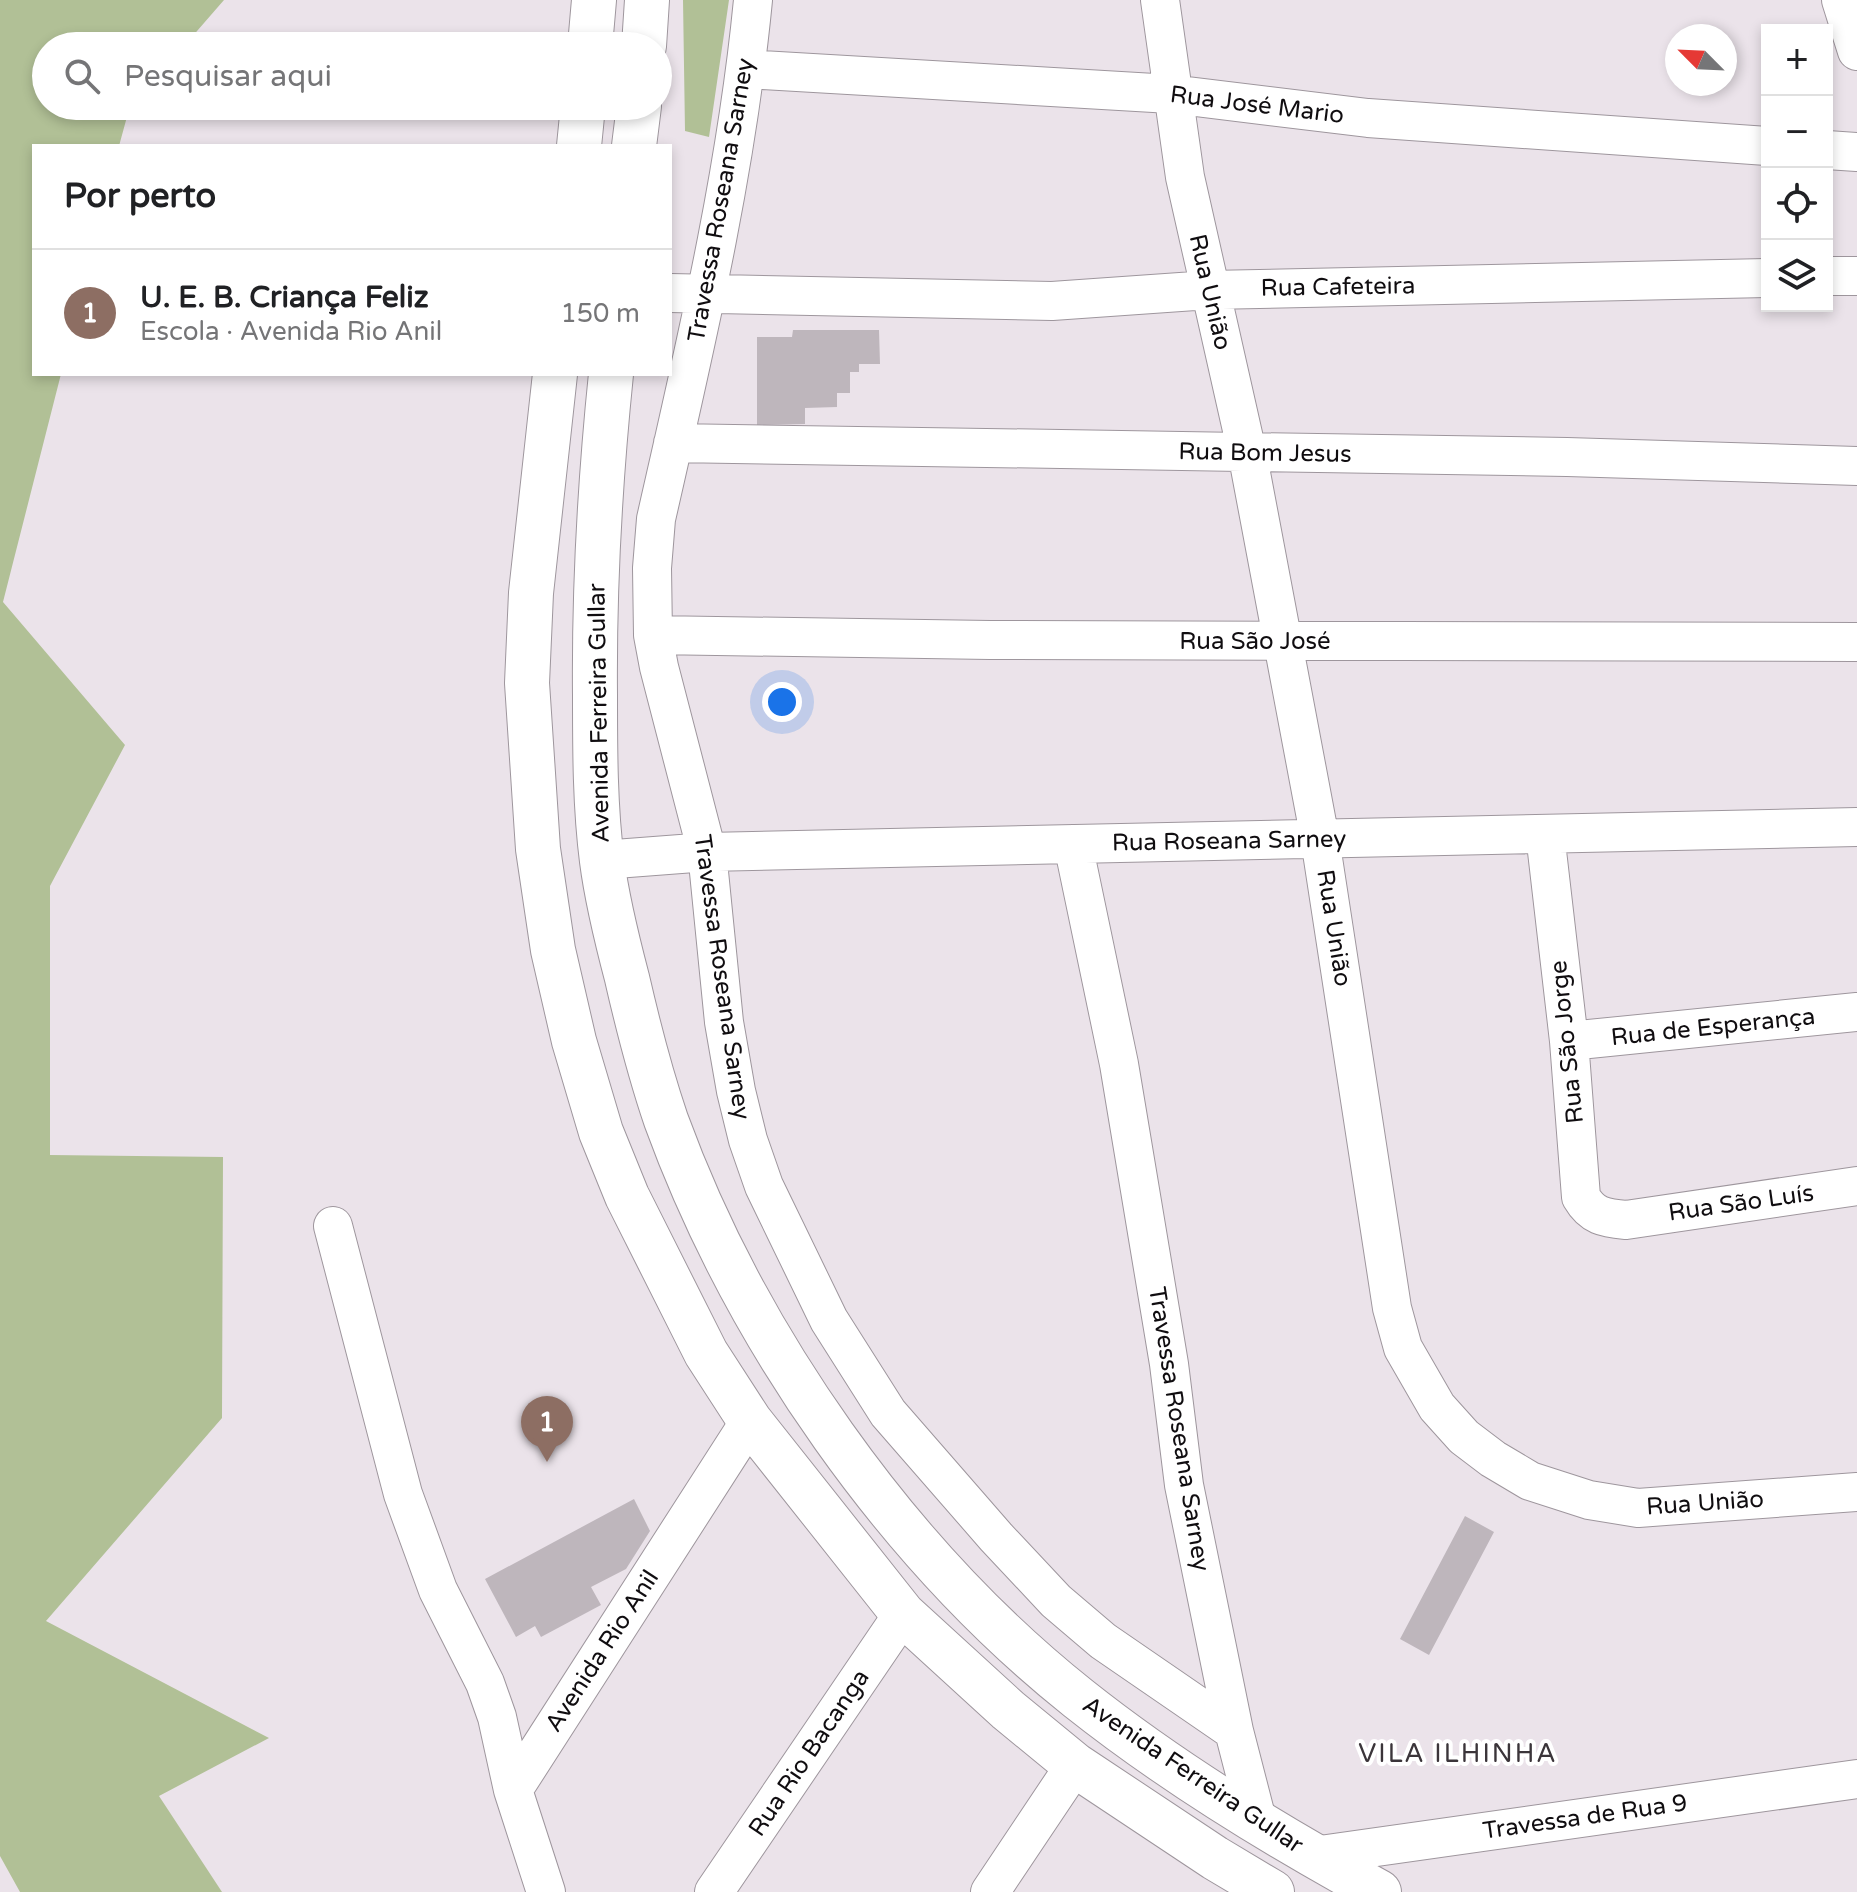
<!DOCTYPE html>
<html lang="pt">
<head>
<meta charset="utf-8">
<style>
	:root { --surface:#fff; --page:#f6f6f6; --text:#202124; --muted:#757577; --line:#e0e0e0; --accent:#813db1 }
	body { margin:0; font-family:"Varela Round",sans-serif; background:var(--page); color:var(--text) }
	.controls { position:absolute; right:24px; top:24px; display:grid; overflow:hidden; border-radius:0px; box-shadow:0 4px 12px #0003 }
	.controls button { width:72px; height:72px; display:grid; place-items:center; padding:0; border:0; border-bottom:2px solid var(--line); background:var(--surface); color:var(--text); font:40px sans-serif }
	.compass { position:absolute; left:1665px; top:24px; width:72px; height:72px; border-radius:50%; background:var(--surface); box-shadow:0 4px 12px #0003; rotate:294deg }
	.you { position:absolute; left:782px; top:702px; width:28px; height:28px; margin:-20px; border:6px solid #fff; border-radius:50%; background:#1a73e8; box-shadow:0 0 0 12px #1a73e833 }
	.badge { display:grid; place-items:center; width:52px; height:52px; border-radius:50%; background:var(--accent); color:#fff; font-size:26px; font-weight:700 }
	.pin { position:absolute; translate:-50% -66px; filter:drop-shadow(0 2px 4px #0008) }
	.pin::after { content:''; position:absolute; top:42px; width:28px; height:24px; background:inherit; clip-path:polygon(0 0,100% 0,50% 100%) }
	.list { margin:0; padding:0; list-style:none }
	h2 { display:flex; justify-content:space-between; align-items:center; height:104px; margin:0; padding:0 32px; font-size:34px }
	h2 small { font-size:26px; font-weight:400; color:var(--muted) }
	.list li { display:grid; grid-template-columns:52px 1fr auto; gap:24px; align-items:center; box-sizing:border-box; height:128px; padding:0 32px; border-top:2px solid var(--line) }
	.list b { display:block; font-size:30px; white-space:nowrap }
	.list p { margin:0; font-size:26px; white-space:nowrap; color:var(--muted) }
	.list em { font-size:26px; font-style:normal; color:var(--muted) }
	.icon { flex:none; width:44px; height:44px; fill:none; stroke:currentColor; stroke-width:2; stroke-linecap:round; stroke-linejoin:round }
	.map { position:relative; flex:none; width:1857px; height:1892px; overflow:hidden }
	.search { position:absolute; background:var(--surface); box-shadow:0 4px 12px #0003; left:32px; top:32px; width:640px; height:88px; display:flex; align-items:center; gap:20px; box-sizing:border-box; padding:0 28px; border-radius:44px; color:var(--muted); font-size:30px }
	.panel { position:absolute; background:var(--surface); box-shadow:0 4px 12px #0003; left:32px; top:144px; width:640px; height:232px; border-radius:0px }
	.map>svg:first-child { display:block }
	.green { fill:#b1c096 }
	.building { fill:#beb6bc }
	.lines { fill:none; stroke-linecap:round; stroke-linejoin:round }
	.minor-casing { stroke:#9e969d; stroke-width:40 }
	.major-casing { stroke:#9e969d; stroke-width:46 }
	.minor { stroke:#fff; stroke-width:38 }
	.major { stroke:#fff; stroke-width:44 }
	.labels { text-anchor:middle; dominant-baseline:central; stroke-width:8; stroke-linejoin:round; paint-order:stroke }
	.street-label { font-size:24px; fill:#100d10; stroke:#fff }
	.neighbourhood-label { font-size:26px; letter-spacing:2px; fill:#3b353a; stroke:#fff }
</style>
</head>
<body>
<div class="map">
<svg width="1857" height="1892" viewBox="0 0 1857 1892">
	<rect width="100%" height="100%" fill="#ebe3ea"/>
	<path class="green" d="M0 0H224L184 46H46V106H133L128 113 119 146H34V374H61L3 602 125 745 50 886V1155L223 1157 222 1418 46 1621 269 1738 159 1796 222 1892H20L0 1856Z
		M683 0H729L709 137 685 131Z"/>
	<path class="building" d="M793 330H879L880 364H859V372H850V393H837V407L805 408V424L757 425V337H792Z
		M634 1499 650 1531 626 1569 591 1587 601 1605 541 1637 535 1626 516 1637 485 1579Z
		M1465 1516 1494 1532 1429 1655 1400 1639Z"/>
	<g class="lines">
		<defs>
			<path id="minor" d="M753 0C736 176 695 347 656 519L652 568 653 635 659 667 707 852 724 1022 736 1091 748 1140 764 1186 829 1320 888 1413 996 1537 1056 1601 1103 1641 1234 1731
				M1160 0 1185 177 1247 452 1320 839 1392 1308 1403 1348 1437 1407 1464 1437 1493 1459 1530 1481 1589 1500 1638 1508 1857 1492
				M1841 0 1857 51
				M746 69 1171 94 1368 118 1767 146
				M1827 150 1857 152
				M1827 276H1857
				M670 293 1052 301 1209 290 1767 278
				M673 443 1567 457 1857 466
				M653 635 990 640 1857 642
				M1545 834 1569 1041 1581 1197C1592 1216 1604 1218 1626 1220L1857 1186
				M1073 844 1119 1064 1169 1364 1184 1485 1234 1731 1258 1824
				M602 860 707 852 1857 827
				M1569 1041 1857 1012
				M333 1226 403 1494 438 1590 485 1683 497 1717 513 1790
				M1313 1856 1857 1779
				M546 1892 513 1790 750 1421
				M714 1892 903 1614
				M990 1892 1075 1765"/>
			<path id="major" d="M590 46 594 0
				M644 46 647 0
				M579 146 583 106
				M634 146 639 106
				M555 374 531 593 527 683 538 849 553 950 574 1041 601 1132 627 1196 706 1353 750 1421 903 1614 1008 1710 1075 1765 1215 1858 1272 1892
				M611 374C600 481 594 588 595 695 595 750 595 807 602 861 607 900 617 940 627 978 638 1026 650 1073 666 1120 745 1337 897 1554 1078 1698 1171 1772 1274 1835 1379 1892"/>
		</defs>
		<use href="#minor" class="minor-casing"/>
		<use href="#major" class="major-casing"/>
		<use href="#minor" class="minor"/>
		<use href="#major" class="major"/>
	</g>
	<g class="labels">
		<g class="street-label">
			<text transform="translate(1257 105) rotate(7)">Rua José Mario</text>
			<text transform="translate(721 200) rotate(-80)">Travessa Roseana Sarney</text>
			<text transform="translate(1338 287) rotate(-1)">Rua Cafeteira</text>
			<text transform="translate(1210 292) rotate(77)">Rua União</text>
			<text transform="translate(1265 453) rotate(1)">Rua Bom Jesus</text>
			<text x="1255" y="641">Rua São José</text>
			<text transform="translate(599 713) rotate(-91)">Avenida Ferreira Gullar</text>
			<text transform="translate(1229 841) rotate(-1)">Rua Roseana Sarney</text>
			<text transform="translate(1334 928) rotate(81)">Rua União</text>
			<text transform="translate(722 977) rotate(82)">Travessa Roseana Sarney</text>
			<text transform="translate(1713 1027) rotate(-6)">Rua de Esperança</text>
			<text transform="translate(1567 1042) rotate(-96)">Rua São Jorge</text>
			<text transform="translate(1741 1203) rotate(-8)">Rua São Luís</text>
			<text transform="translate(1179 1429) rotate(81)">Travessa Roseana Sarney</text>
			<text transform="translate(1705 1503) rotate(-4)">Rua União</text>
			<text transform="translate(602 1651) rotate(-57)">Avenida Rio Anil</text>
			<text transform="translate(809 1753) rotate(-56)">Rua Rio Bacanga</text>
			<text transform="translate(1193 1775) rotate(34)">Avenida Ferreira Gullar</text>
			<text transform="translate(1585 1817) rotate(-8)">Travessa de Rua 9</text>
		</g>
		<g class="neighbourhood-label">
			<text x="1458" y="1753">VILA ILHINHA</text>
		</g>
	</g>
</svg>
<div class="controls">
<button>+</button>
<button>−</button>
<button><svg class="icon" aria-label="locate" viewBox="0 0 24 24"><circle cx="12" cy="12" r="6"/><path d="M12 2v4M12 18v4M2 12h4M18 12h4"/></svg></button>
<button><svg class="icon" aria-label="layers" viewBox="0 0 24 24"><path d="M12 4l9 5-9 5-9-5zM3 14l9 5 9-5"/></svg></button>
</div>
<svg class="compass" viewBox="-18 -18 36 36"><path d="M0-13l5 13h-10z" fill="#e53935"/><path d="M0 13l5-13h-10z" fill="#757577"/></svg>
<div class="you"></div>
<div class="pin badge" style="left:547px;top:1462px;background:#8d6e63">1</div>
<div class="search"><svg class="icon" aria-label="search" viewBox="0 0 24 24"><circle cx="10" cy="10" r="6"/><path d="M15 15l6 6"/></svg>Pesquisar aqui</div>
<section class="panel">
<h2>Por perto<small></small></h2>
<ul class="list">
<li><span class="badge" style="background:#8d6e63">1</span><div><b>U. E. B. Criança Feliz</b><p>Escola · Avenida Rio Anil</p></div><em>150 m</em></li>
</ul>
</section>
</div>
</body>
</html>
